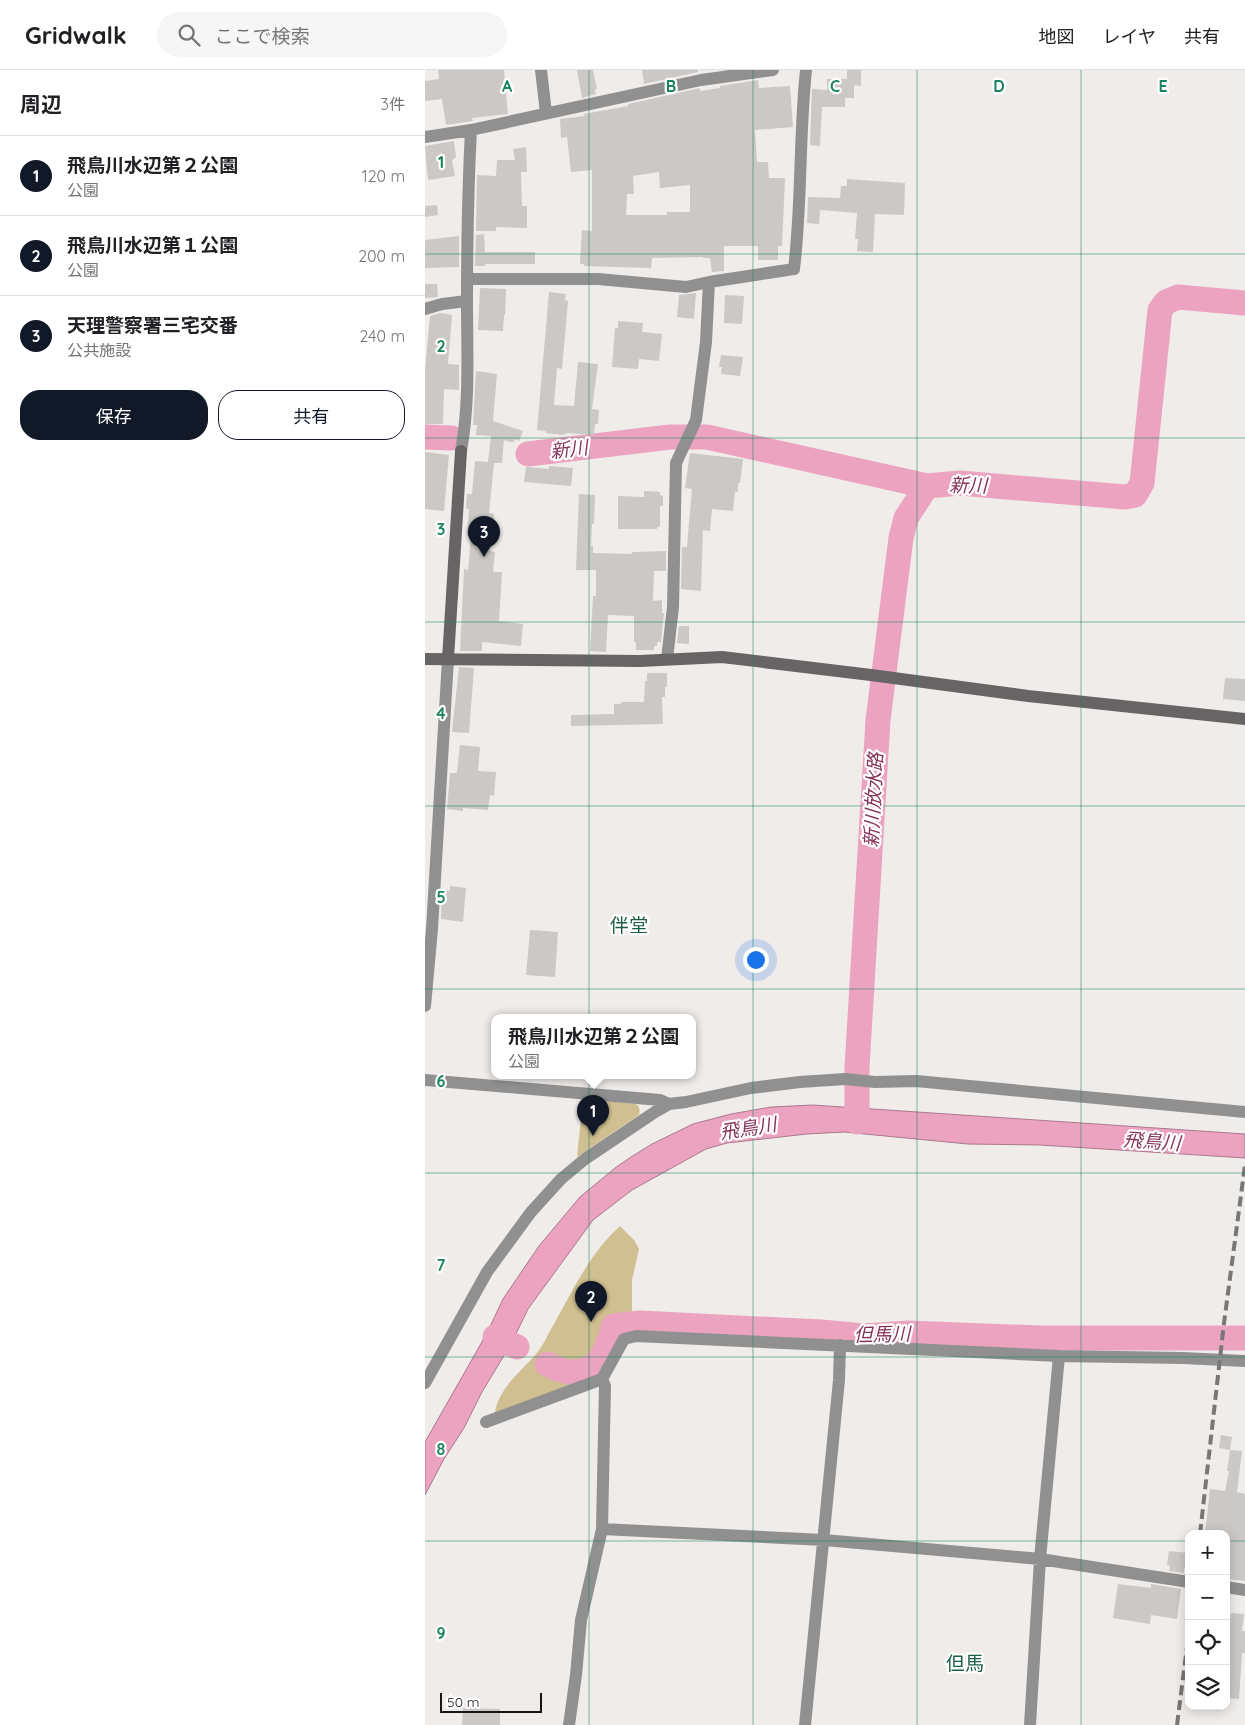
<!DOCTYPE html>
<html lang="ja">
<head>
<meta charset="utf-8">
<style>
	:root { --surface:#fff; --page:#f6f6f6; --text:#202124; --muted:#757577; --line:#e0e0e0; --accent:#111827 }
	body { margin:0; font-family:Quicksand,"Noto Sans JP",sans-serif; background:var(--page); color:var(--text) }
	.controls { position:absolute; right:15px; bottom:15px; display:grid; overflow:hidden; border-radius:10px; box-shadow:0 2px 12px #0003 }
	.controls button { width:45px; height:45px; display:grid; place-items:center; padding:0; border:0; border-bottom:1px solid var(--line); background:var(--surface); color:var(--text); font:25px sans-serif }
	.scale { position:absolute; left:15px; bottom:12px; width:102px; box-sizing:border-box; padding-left:5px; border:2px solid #171515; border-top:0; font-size:14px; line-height:18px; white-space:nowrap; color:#171515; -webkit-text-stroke:4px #fff; paint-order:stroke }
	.you { position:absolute; left:330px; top:889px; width:18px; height:18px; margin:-12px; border:4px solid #fff; border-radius:50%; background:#1a73e8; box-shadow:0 0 0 8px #1a73e833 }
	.badge { display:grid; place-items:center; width:32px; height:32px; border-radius:50%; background:var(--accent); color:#fff; font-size:16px; font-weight:700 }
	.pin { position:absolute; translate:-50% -41px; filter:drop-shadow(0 1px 2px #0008) }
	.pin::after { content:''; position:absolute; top:26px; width:18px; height:15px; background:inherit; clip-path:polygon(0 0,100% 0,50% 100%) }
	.popup { position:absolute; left:66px; top:944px; width:205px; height:65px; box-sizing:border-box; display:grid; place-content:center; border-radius:10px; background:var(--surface); filter:drop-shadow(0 1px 4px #0005); font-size:16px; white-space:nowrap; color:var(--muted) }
	.popup b { font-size:19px; color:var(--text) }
	.popup::after { content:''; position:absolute; left:50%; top:100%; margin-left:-10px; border:10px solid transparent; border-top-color:var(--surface) }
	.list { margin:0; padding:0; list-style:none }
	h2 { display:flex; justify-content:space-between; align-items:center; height:65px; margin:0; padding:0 20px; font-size:21px }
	h2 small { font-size:16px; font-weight:400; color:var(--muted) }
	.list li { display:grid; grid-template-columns:32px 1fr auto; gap:15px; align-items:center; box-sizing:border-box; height:80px; padding:0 20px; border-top:1px solid var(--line) }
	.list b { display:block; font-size:19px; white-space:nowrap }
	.list p { margin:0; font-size:16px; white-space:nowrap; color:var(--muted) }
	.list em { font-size:16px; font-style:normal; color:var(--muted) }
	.actions { display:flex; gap:10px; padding:15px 20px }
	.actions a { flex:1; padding:11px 0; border:1px solid var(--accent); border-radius:20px; text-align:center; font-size:18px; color:var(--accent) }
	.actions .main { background:var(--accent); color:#fff }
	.icon { flex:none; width:28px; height:28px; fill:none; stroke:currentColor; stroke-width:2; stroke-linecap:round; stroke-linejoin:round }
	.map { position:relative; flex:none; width:820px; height:1655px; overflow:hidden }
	header { display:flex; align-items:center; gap:30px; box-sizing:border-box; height:70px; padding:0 25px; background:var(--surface); border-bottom:1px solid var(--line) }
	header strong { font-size:24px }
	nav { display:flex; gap:28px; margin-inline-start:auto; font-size:18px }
	.search { width:350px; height:45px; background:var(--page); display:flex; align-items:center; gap:12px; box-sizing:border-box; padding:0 18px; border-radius:28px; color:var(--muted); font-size:19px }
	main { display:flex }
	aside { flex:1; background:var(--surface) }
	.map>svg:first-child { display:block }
	.green { fill:#d0bf90 }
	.water { fill:#eba3c0; stroke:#ab788d }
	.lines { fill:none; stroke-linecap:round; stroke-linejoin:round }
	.river { stroke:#eba3c0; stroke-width:25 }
	.building { fill:#cbc8c5; fill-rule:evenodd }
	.street { stroke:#919090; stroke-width:12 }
	.secondary { stroke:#666464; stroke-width:12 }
	.rail { stroke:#797776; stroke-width:4; stroke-dasharray:10 5; stroke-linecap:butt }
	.grid { fill:none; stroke:#1b835d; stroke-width:1; stroke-opacity:0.55 }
	.labels { text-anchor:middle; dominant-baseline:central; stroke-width:4.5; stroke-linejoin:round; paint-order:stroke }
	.water-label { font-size:19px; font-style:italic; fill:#86335b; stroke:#fff }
	.neighbourhood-label { font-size:19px; fill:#1b5e44; stroke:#fff }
	.grid-label { font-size:16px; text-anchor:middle; font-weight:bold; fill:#1b835d; stroke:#fff; stroke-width:4.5; stroke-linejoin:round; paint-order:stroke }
</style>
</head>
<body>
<header>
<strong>Gridwalk</strong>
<div class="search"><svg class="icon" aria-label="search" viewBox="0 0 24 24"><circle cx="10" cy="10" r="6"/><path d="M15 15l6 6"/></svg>ここで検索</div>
<nav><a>地図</a><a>レイヤ</a><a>共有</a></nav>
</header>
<main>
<aside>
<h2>周辺<small>3件</small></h2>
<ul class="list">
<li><span class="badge">1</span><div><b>飛鳥川水辺第２公園</b><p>公園</p></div><em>120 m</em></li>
<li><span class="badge">2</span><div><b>飛鳥川水辺第１公園</b><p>公園</p></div><em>200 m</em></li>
<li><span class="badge">3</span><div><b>天理警察署三宅交番</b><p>公共施設</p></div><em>240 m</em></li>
</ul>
<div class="actions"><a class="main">保存</a><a>共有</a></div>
</aside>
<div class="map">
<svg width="820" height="1655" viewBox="0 0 820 1655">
	<rect width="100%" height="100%" fill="#f0ecea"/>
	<path class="green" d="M158 1029 211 1034C215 1037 215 1040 214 1045L152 1087Z
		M195 1156 209 1170 214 1179 207 1210V1242L203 1249 202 1259C187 1268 187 1288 174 1299 150 1319 101 1332 70 1343 73 1318 97 1301 111 1284 118 1276 123 1264 129 1254 148 1220 165 1183 195 1156Z"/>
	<path class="water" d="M388 1035 820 1064V1088L615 1075 543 1074 419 1062 382 1064 302 1073 281 1079 207 1120 168 1150 103 1239 86 1274 57 1322 39 1358 19 1389 0 1425V1372L62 1263 78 1229 114 1176 155 1127 190 1098 206 1087 227 1074 268 1054 306 1044 346 1037Z"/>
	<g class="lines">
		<path class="river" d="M0 367 26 368
			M103 384 245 367H282L502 416 535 413 700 427 710 425 717 413 735 240 741 232 753 227 820 233
			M432 1052V997L453 650 476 468 481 448 502 416
			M70 1267 92 1277
			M122 1294C140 1304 161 1307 175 1289 182 1281 185 1266 189 1256L215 1253 396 1262 439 1266 483 1263 614 1268H820"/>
	</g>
	<path class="building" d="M13 0H79L83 44 47 48 48 51 21 55 17 29 0 31V11L14 9Z
		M152 0H168L172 19H170L171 24 157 28Z
		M217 0H273V2L219 14Z
		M422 0H436V16L429 15V28H420V37H397L395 76 385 75 387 19 402 20V9H422Z
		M333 10 334 18 365 16 368 57 330 60 332 92H343L344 108H360L357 176H353V190H333V176H299V201L287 202 285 188H278V187L227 188 226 198 159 196V194H155L157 160 167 161V100L146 102 142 67 136 68 135 49 160 46 159 44 203 36V34L275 18V21L295 18V16ZM234 102 235 118 265 115V142H242V145H201L202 124H209L208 106Z
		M29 71 31 87 27 90 30 106 3 110 0 76Z
		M101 77 102 102H96L97 136H102V158L71 157V161H51L52 105 71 106 72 90H90L88 79Z
		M422 109 480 113 479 145 450 144 448 182 432 181 433 169H430L432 143 395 140 394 154 382 153 383 127 415 128 416 116H422Z
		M12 135 13 145 0 147V136Z
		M59 164 60 182H110V194H60V196H50L51 165Z
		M34 166V197L0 198V170Z
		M0 214H12L13 227 0 228Z
		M55 218 81 219 80 245H79L78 261 53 260Z
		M124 222 141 224 140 230 143 231 137 299 132 298 129 335 149 336 153 292 173 294 167 339 174 340 173 354H170L169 365 141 363V364L137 365 121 363V361L112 360Z
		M271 223 269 249 252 247 254 225Z
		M300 225 319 226 317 254 299 253Z
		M15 243 27 245 23 294 34 295V320L19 319 18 354H0V300L5 246Z
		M193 251 218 253 217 262 237 264 234 291 214 289 213 299 187 297 190 258H193Z
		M296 285 318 287 315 306 296 304 297 297H294Z
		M51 301 72 304 68 351 98 361 94 371 90 369 89 372H85L79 370 77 393H69L64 443 69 444 65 481 70 482 68 502H77L74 551 98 554 96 576 57 572V581H35L39 499 43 500 46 467 42 466 44 439H41L42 424H47L50 391 63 392 66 366 51 365 52 355H48Z
		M0 382 24 385 19 441 0 439Z
		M265 383 318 389 315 413H313V422H310L308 441 287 439 285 461 278 460 276 521 256 519 257 477H262L267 419 260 418Z
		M124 396 148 398 146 416 99 412 101 397 124 399Z
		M219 421 235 422V425L238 426V436H235V457H232V459H193V426L219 427Z
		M154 424 170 425 169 454H167L166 476H168V483L207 484V482L241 481V501H229L228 531 237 530V543H239L236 572H232V576H229V580H211V572H209V546L183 545 181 582 165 581 168 526H171V500H151Z
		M254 556H264V574L252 573Z
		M34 597 49 598 44 663 27 662Z
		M222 603H242V617H240V627H237L238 654 146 656V645L189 644V634H196V632H219L220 611H222Z
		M800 608 820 609V631L798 629Z
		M35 675 55 677 53 701 71 702 69 726 65 725 63 740 38 738V741L22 739 25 703H32Z
		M25 816 41 818 38 852 16 849 17 820 25 821Z
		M105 860 133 862 130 907 101 905Z
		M796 1365 807 1367 805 1380 817 1381 812 1422 820 1424V1511L801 1509V1487L803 1477 801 1476V1464H780L785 1419 800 1421 804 1401H802L805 1380 794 1378Z
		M744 1481 764 1483V1499L759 1498V1503L744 1501 745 1496 742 1495Z
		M693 1514 726 1518V1514L756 1519 752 1549 726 1545 725 1554 688 1548Z
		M806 1543 819 1544 817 1561H820V1583H817L814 1629 801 1628V1549H805Z
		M38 1638 75 1639V1655H37Z"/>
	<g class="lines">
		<path class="street" d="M116 0 121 43
			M0 67 46 60 276 10 348 0
			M43 209H173L261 217 284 212 369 199C377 133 374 66 381 0
			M0 239 17 234 42 231
			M36 381C45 332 42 281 42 232 42 175 43 117 46 60
			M242 589 248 537 251 393 271 350 281 272 284 212
			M0 936 7 859 23 589
			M0 1010 235 1030 244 1034
			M0 1313 62 1202 106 1142 136 1109 160 1089 230 1042 244 1034 261 1032 326 1018 375 1012 420 1009 450 1012 491 1011 820 1042
			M61 1352 177 1309 199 1269 211 1266 634 1286 758 1288 820 1291
			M177 1459 399 1470 615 1489 764 1512
			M801 1517 820 1520
			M144 1655 151 1605 156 1550 177 1459 180 1316 177 1309
			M380 1655 414 1310 415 1275
			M605 1655 615 1489 634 1286"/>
		<path class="secondary" d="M0 589 215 591 297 587 446 605 603 626 820 649
			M23 589 36 381"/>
		<path class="rail" d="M775 1464 799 1253 820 1095
			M752 1655 764 1561"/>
	</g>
	<path class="grid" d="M164 0V1655M328 0V1655M492 0V1655M656 0V1655M0 184H820M0 368H820M0 552H820M0 736H820M0 919H820M0 1103H820M0 1287H820M0 1471H764M801 1471H820"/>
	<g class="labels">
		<g class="water-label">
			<text transform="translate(144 379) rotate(-7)">新川</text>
			<text transform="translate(543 415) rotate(1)">新川</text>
			<text transform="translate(448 730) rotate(-87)">新川放水路</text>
			<text transform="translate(323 1058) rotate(-9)">飛鳥川</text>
			<text transform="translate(727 1071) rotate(4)">飛鳥川</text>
			<text transform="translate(457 1264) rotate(-1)">但馬川</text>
		</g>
		<g class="neighbourhood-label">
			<text x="204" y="855">伴堂</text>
			<text x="540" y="1593">但馬</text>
		</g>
	</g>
	<g class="grid-label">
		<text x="82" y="22">A</text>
		<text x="246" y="22">B</text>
		<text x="410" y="22">C</text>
		<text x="574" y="22">D</text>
		<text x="738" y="22">E</text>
		<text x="16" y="98">1</text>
		<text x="16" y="282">2</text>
		<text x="16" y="465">3</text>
		<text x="16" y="649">4</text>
		<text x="16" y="833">5</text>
		<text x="16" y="1017">6</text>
		<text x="16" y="1201">7</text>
		<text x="16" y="1385">8</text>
		<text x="16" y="1569">9</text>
	</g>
</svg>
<div class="controls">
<button>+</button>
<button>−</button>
<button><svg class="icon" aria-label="locate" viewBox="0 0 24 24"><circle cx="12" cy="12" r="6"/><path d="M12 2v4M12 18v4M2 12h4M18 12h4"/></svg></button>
<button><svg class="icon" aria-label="layers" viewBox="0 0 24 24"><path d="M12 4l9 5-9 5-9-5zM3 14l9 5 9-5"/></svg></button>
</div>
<div class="scale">50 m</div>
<div class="you"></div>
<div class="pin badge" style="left:168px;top:1066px">1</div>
<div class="popup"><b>飛鳥川水辺第２公園</b>公園</div>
<div class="pin badge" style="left:166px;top:1252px">2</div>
<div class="pin badge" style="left:59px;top:487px">3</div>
</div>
</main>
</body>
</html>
